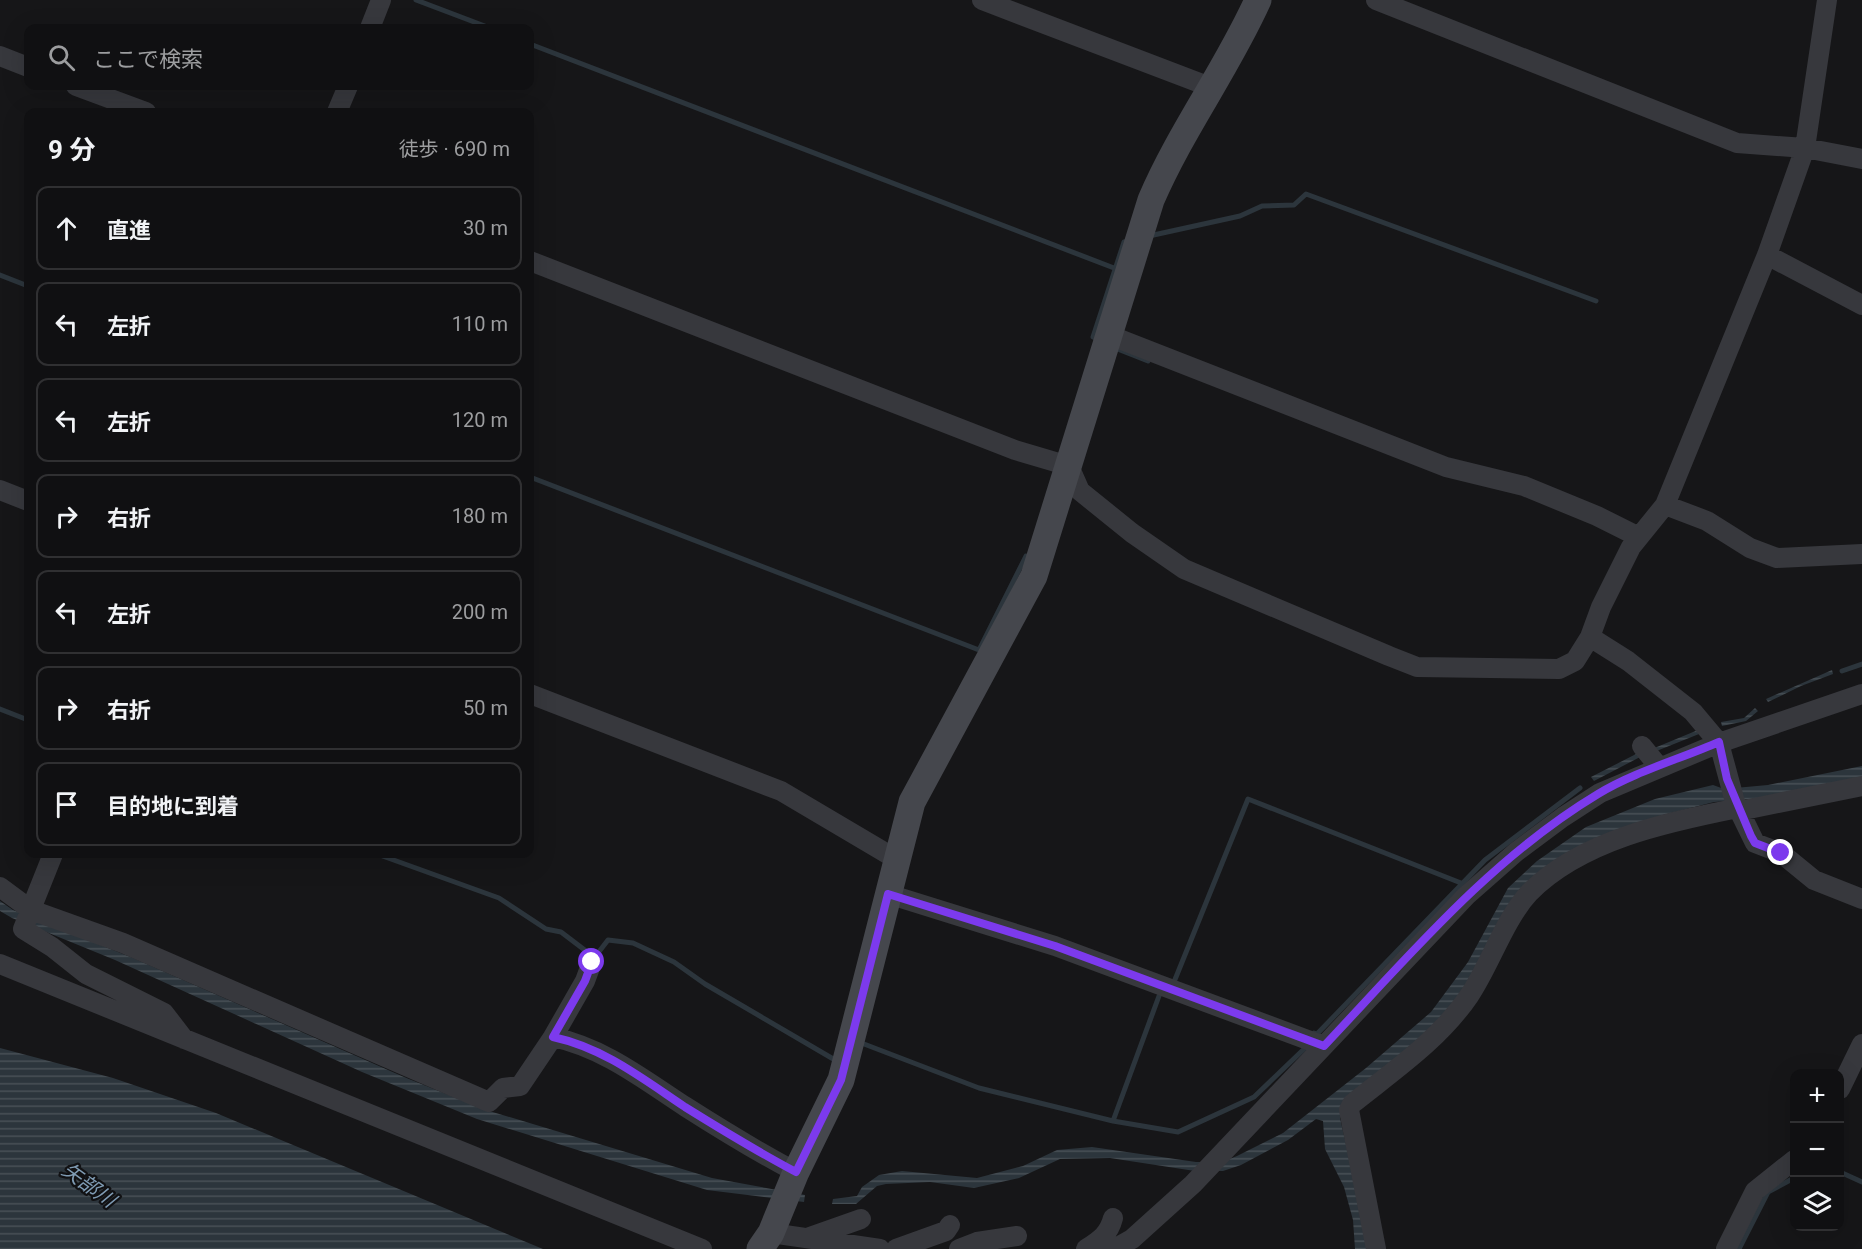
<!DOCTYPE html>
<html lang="ja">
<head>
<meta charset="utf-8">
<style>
	:root { --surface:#101012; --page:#1e1e20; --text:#f1f3f6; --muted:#9c9d9f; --line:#303032 }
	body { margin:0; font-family:Roboto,"Noto Sans JP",sans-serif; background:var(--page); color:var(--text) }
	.controls { position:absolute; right:18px; bottom:18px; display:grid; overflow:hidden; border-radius:12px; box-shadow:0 6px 24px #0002 }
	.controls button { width:54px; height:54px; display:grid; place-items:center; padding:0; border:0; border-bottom:2px solid var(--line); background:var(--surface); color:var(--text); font:30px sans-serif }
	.stop { position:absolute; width:18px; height:18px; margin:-14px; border:4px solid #7c3aed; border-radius:50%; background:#fff }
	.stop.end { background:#7c3aed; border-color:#fff; box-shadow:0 2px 6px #0008 }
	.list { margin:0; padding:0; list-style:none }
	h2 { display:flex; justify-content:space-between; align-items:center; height:78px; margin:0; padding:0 24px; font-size:26px }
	h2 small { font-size:20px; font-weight:400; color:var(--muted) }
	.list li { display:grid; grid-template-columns:39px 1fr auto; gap:18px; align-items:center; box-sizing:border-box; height:84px; margin:0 12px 12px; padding:0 12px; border:2px solid var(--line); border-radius:12px }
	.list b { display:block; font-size:22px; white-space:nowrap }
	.list em { font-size:20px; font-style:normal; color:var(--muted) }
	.icon { flex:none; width:33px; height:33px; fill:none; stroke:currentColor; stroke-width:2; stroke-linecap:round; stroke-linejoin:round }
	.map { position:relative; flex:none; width:1862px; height:1249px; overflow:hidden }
	.search { position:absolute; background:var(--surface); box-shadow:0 6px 24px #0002; left:24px; top:24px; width:510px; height:66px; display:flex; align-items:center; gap:15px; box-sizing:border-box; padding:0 21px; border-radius:12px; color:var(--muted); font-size:22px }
	.panel { position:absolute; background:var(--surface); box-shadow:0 6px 24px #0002; left:24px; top:108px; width:510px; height:750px; border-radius:12px }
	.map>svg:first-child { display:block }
	.water { fill:url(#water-rules) }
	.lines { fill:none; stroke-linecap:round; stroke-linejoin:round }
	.stream { stroke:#2c353c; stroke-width:5 }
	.street { stroke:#37383d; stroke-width:20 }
	.secondary { stroke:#45474d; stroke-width:27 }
	.route { stroke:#7c3aed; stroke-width:8 }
	.labels { text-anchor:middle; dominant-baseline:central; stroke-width:4.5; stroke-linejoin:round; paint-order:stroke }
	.water-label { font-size:20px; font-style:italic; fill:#7f9bb3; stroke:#111113 }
</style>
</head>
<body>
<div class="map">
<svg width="1862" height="1249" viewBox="0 0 1862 1249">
	<defs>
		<pattern id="water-rules" width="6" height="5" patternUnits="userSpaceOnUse" patternTransform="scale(1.5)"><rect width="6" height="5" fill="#2c353c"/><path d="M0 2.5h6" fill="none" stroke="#485056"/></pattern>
	</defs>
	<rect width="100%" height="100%" fill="#161618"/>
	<path class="water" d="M1832 670 1833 674 1801 686 1768 702 1766 699Z
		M1755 708 1758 711 1746 721 1722 726 1721 722 1744 718Z
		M1698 730 1699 734 1654 752 1652 749Z
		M1640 752 1642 756 1594 781 1591 777Z
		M1862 766V778L1762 798 1714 802 1663 815 1608 833 1533 881 1454 1004 1340 1118 1370 1249H1355L1353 1220 1344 1187 1325 1149 1323 1121 1316 1119 1288 1140 1241 1165 1223 1171H1195L1110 1158 1060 1159 1019 1178 974 1188 930 1182 886 1184 877 1186 856 1204H832L833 1199 857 1196 862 1187 879 1175 902 1171 977 1178 1023 1166 1057 1150 1092 1147 1196 1162H1222L1237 1156 1283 1133 1366 1068 1431 1012 1468 962 1508 888 1537 861 1586 827 1655 799 1713 785 1724 789 1768 785Z
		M0 901 13 910 133 958 404 1077 486 1110 712 1178 805 1195 804 1202 707 1190 477 1119 362 1072 115 960 12 918 0 911Z
		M0 1048 113 1078 216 1113 543 1249H0Z"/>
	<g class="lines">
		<path class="stream" d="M416 0 490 28
			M530 44 1114 268
			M1149 236 1240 216 1262 206 1294 205 1306 194 1596 301
			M0 275 28 286
			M1098 339 1093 337 1124 242 1129 241
			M1115 348 1148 361
			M530 477 979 650 1026 556
			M1842 671 1862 664
			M0 709 28 720
			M377 854 499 898 546 929 561 932 586 951
			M598 953 608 940 633 943 674 962 705 984 835 1060
			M1174 982 1248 799 1461 883
			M1314 1033 1317 1034 1485 860 1580 788
			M864 1044 979 1088 1113 1121 1178 1132 1254 1097 1304 1049
			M1113 1121 1159 996
			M1840 1172 1862 1182
			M1739 1249 1768 1192 1794 1178"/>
		<path class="street" d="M982 0 1213 88
			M1376 0 1737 143 1805 148 1862 159
			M370 28 381 0
			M0 56 28 67
			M76 86 146 112
			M337 112 348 86
			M1767 255 1862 305
			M530 261 1015 450 1069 466 1080 491 1132 533 1184 569 1389 656 1417 667 1559 669 1575 661 1590 637 1601 607 1631 547 1665 505 1767 255 1805 148 1827 0
			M1109 335 1446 467 1524 486 1597 516 1639 537
			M0 490 28 501
			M1665 505 1707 521 1750 548 1777 558 1862 554
			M1590 637 1628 661 1693 712 1719 743 1735 802 1755 843 1781 853 1814 880 1862 899
			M530 694 781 791 896 859
			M1642 746 1659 767
			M1739 811 1862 786
			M53 854 23 929 52 947 86 974 164 1013 184 1039
			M0 887 31 910 123 943 489 1102 503 1088 520 1086 553 1037C604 1048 643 1079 686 1107 722 1130 758 1152 796 1172
			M888 894 1055 946 1324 1046
			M0 964 702 1249
			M553 1037 585 981 592 962 591 958
			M1840 1089 1862 1044
			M771 1233 880 1249
			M810 1237 861 1219
			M896 1249 946 1231 950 1225
			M959 1249 977 1242 1017 1236
			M1086 1249C1100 1240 1109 1234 1113 1218
			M1114 1249 1132 1239 1193 1184 1466 896 1516 852 1563 817 1600 793 1719 743 1862 694
			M1376 1249 1349 1110 1352 1104C1393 1071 1439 1040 1469 996 1490 965 1504 920 1529 893 1581 840 1668 822 1738 808
			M1726 1249 1755 1191 1794 1160"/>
		<path class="secondary" d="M760 1249 771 1233 796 1172 841 1080 912 802 1034 576 1151 200C1181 130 1227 69 1258 0"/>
	</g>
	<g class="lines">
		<path class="route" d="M592 962 585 981 553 1037C604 1048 643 1079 685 1107 722 1130 758 1152 796 1172L841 1080 888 894 1055 946 1324 1046C1409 956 1490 859 1598 794 1634 772 1680 759 1719 742L1727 779 1751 836 1755 843 1781 853"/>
	</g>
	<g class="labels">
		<g class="water-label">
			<text transform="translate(89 1185) rotate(36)">矢部川</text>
		</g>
	</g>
</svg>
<div class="controls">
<button>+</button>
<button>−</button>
<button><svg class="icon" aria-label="layers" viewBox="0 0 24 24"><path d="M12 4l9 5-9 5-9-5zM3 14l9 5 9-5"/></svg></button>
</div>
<div class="stop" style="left:592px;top:962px"></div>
<div class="stop end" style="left:1781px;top:853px"></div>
<div class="search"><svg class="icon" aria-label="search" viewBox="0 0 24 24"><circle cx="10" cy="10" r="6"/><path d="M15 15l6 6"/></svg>ここで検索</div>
<section class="panel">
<h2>9 分<small>徒歩 · 690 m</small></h2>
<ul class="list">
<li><svg class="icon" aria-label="ahead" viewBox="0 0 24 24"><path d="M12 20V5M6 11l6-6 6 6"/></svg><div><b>直進</b></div><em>30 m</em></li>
<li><svg class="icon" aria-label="left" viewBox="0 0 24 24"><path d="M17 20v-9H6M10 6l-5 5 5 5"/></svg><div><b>左折</b></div><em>110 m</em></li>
<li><svg class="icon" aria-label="left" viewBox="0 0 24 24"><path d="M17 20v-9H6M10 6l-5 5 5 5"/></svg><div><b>左折</b></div><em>120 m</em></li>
<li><svg class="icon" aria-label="right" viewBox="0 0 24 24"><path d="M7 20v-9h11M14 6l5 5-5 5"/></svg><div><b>右折</b></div><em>180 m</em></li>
<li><svg class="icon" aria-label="left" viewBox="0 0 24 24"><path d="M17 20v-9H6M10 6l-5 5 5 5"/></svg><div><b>左折</b></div><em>200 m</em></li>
<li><svg class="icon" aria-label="right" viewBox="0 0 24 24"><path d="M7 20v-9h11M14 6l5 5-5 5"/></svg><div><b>右折</b></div><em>50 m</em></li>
<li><svg class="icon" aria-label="arrive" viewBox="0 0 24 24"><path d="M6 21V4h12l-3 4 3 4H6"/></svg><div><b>目的地に到着</b></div></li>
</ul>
</section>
</div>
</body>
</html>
